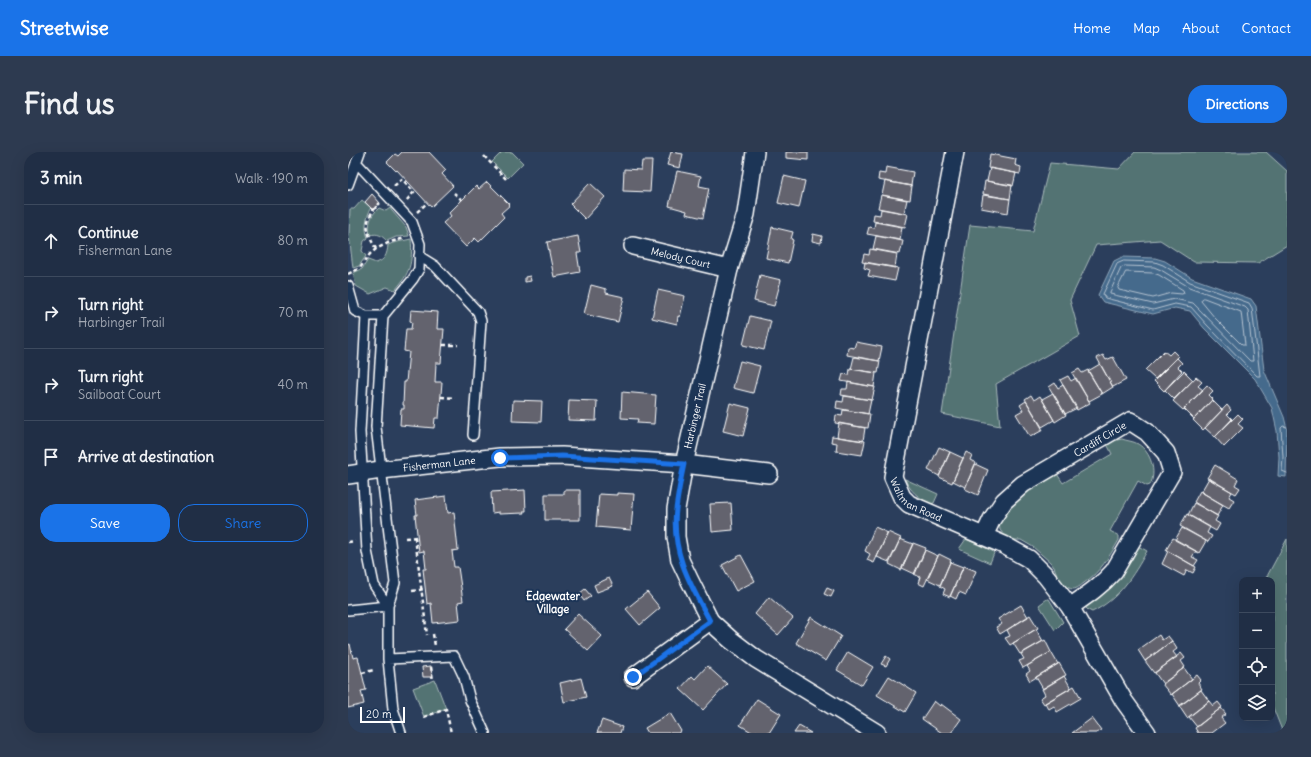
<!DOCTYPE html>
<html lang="en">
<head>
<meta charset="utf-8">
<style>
	:root { --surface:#202e45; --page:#2d3a50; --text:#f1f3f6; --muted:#a2a8b3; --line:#3d4a5e; --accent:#1a73e8 }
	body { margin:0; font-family:Delius,sans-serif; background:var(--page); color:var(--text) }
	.controls { position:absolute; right:12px; bottom:12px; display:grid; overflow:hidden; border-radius:8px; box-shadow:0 4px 16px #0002 }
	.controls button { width:36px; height:36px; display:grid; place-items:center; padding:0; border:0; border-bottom:1px solid var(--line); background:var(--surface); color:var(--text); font:20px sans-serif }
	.scale { position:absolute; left:12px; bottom:10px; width:45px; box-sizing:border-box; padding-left:4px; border:2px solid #fff; border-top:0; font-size:11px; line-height:14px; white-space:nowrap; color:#fff; -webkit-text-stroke:3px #1d3557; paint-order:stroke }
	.stop { position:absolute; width:12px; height:12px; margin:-9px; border:3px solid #1a73e8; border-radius:50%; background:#fff }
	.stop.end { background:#1a73e8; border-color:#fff; box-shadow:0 1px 4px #0008 }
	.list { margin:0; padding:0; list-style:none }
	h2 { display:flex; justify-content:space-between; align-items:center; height:52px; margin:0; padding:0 16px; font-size:17px }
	h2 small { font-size:13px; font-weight:400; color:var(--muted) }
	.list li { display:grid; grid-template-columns:26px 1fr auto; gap:12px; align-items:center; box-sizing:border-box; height:72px; padding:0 16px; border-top:1px solid var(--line) }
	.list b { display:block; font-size:15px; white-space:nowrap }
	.list p { margin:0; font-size:13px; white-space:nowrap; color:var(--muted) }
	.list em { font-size:13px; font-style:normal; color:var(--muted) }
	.actions { display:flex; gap:8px; padding:12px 16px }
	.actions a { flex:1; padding:9px 0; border:1px solid var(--accent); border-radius:16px; text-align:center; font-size:14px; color:var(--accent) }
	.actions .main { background:var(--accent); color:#fff }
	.icon { flex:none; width:22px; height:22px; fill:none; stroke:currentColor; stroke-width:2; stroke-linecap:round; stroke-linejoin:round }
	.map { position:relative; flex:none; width:939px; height:581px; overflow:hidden; border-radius:16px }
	header { display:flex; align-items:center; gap:24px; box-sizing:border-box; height:56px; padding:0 20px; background:var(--accent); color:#fff }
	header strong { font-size:19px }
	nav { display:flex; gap:22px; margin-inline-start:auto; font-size:14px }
	.intro { display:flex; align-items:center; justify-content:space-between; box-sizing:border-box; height:96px; padding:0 24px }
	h1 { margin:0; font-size:28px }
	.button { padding:10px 18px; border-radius:16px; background:var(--accent); color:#fff; font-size:14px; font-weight:700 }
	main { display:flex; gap:24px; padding:0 24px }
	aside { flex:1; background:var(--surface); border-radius:16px; box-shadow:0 4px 16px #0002 }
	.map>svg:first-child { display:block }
	.green { fill:#527373; stroke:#a8b9b9 }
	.water { fill:#456a8c; stroke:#8fa6ba }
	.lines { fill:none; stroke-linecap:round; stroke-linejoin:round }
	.shore { stroke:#b5c3d1; stroke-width:1 }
	.building { fill:#64636e; stroke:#fff }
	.lane-casing { stroke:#fff; stroke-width:12 }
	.street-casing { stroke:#fff; stroke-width:20 }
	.path { stroke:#fff; stroke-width:2.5; stroke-dasharray:4 3; stroke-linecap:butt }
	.lane { stroke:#1d3557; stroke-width:9 }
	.street { stroke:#1d3557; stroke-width:17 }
	.route { stroke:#1a73e8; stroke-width:5 }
	.labels { text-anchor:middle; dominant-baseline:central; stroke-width:4; stroke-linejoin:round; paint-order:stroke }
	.street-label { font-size:10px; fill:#fff; stroke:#1d3557 }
	.neighbourhood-label { font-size:11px; font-weight:bold; fill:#fff; stroke:#1d3557 }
</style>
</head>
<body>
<header>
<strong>Streetwise</strong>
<nav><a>Home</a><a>Map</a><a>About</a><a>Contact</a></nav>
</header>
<div class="intro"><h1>Find us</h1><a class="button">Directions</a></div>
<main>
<aside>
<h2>3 min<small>Walk · 190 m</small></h2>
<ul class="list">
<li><svg class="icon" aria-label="ahead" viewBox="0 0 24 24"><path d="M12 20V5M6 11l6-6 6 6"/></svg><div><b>Continue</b><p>Fisherman Lane</p></div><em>80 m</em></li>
<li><svg class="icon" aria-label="right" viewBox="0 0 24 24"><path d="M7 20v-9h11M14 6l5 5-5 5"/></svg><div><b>Turn right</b><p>Harbinger Trail</p></div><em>70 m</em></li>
<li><svg class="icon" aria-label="right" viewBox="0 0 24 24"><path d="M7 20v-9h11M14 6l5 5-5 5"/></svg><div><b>Turn right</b><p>Sailboat Court</p></div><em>40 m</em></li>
<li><svg class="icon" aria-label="arrive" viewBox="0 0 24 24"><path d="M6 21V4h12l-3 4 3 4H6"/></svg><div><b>Arrive at destination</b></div></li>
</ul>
<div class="actions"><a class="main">Save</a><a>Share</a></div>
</aside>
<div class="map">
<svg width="939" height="581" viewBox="0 0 939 581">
	<rect width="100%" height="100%" fill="#2b3e5c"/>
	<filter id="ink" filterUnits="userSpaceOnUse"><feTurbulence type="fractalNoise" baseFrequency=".025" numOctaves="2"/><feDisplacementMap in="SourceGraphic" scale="8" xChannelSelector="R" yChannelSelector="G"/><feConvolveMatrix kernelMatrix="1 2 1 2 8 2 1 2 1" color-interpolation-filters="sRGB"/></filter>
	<g filter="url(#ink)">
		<path class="green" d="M154 0H164L175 11 160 26 144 10Z
			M787 0H918L939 19V93L910 111 846 110 812 88 748 93 722 148 732 184 648 232 652 274 594 262 622 73 685 79 702 11 771 17Z
			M14 48 23 56C18 66 16 75 20 86L16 89 14 99 18 104 11 114 5 116 1 83 2 57H6Z
			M31 56 38 59 42 56 44 59 58 75 61 84 48 85 39 89C33 83 30 81 22 83 20 71 22 64 31 56Z
			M63 87C65 111 62 121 47 138L39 135 22 142 8 134 5 121 14 117 20 108 28 111C37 108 39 103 40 93L45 91Z
			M774 287C779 289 785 289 790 292 803 300 809 320 802 333L799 334 790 329 762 379 771 384V388C761 405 753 419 736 431 733 433 729 437 725 437 722 437 717 434 713 433L706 415 702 410 685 395 673 388H660L652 378 651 369 654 364 675 341 709 322 715 331 764 302 759 292 764 289Z
			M557 327 590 342 586 351 582 352C570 345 562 339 557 327Z
			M618 387 644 399 646 401 642 411 611 397Z
			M939 387V581H935L924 553V428H917Z
			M790 394 799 399C785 424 771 447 744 460L740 458 737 455 740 452 788 395Z
			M699 447H701L715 470 707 478 691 453Z
			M87 528 98 557 76 565 65 536Z"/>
		<path class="water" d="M774 105 807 106 817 109 844 126 903 147 908 154 916 218 936 265 939 277 938 325 930 324 931 305 929 279 924 256 907 227 856 176 842 159 827 156 805 162 755 150 750 143 766 109Z"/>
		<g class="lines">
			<path class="shore" d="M776 109 807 110 815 113 842 130 901 151 904 156 912 224H909L859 173 843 155 827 152 805 158 757 146 755 142 769 112Z
				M777 114 806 115 813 118 841 135 897 155 900 158 905 209H902L845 151 826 147 805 152 762 142V140L773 116Z
				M778 120 805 121 811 123 835 138 836 141 834 142 823 141 805 146 771 138 770 136Z
				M856 146 893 160 897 193H894L867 166 853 149 854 147Z
				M939 275 935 274 933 276 935 305 934 319 939 321"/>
		</g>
		<path class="building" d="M54 0H81L98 18 94 22 105 34 83 55 49 18 48 19 39 10 47 2 50 4Z
			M323 0 335 2 332 16 319 13Z
			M438 0H460V8L438 6Z
			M642 2 668 7 667 13 673 15 672 22 640 16Z
			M294 9H304L302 40 275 39 276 17 293 18Z
			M538 15 565 20 563 34 530 28 531 21 537 22Z
			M642 16 668 21 665 34 639 29Z
			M329 19 353 24 351 34 361 36 355 66 338 62 339 59 321 54Z
			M436 24 457 29 451 56 430 51Z
			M537 29 564 34 562 48 534 43Z
			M637 29 664 33 662 47 635 42Z
			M139 30 162 53 153 61 156 65 131 90 127 86 118 95 95 71 103 64 101 61 128 34 131 37Z
			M242 31 257 45 237 67 222 52Z
			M24 42 32 51 25 58 17 50Z
			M533 43 559 48 556 61 530 56Z
			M635 43 662 47 660 61 633 56Z
			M533 57 560 62 557 75 525 69 526 62 532 63Z
			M527 70 554 75 552 88 519 82 521 75 526 76Z
			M424 75 445 80 443 87 445 88 440 111 418 106Z
			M465 82 474 84 473 91 464 89Z
			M230 84 233 101H229L232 120 206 125 199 90Z
			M528 84 555 89 552 102 525 97Z
			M522 97 549 102 547 116 514 110 516 102 521 103Z
			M517 110 550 116 547 129 520 124 522 118 516 116Z
			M412 123 433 128 426 154 406 149Z
			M182 124 183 129 177 130V125Z
			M243 133 258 137V141L276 145 270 170 236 162Z
			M310 138 337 144 332 165 330 164 329 172 304 166Z
			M63 158 90 160 89 177H96L93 211H88L87 230H94L91 266H87L86 276 52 273 53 257H56V253H55L56 230H58L61 200 56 199 58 177H63L64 170 62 169Z
			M402 164 423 169 416 198 395 193Z
			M508 190 534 195 531 209 499 203 500 195 506 196Z
			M816 199 821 203 825 199 830 204 807 227 797 218Z
			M755 203 758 208 765 205 778 228 765 235 749 206Z
			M506 205 532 209 530 221 503 217Z
			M829 206 834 211 830 215 834 219 816 239 806 229Z
			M392 209 412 214 405 241 385 236Z
			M752 212 765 235 754 242 740 219Z
			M502 217 528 221 526 235 493 229 495 222 501 223Z
			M731 217 734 221 740 218 754 242 741 249 724 221Z
			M836 219 845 228 826 247 817 238Z
			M720 224 723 229 728 226 742 251 729 258 712 228Z
			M848 225 854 230 850 234 855 238 835 258 825 249Z
			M500 230 527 235 524 248 493 243 494 237H499Z
			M707 231 710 236 715 233 729 256 717 262 701 235Z
			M859 233 865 239 861 243 865 247 846 267 836 257Z
			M274 240 308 243 306 272 289 271 290 267 273 266Z
			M705 241 718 263 707 270 694 247Z
			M683 243 686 248 692 244 706 268 694 275 677 247Z
			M496 244 523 248 520 262 488 256 489 249 495 250Z
			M165 248 194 249 193 270 164 269Z
			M221 248 249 249 248 269 220 268Z
			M864 248 874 258 855 278 845 268Z
			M678 249 695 278 682 285 668 262 675 258 672 253Z
			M382 251 402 256 395 284 375 279Z
			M879 253 883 258 879 262 884 267 867 285 857 276Z
			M495 258 522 262 520 276 487 271 488 263 494 264Z
			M890 262 895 267 890 272 895 276 876 295 867 285Z
			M491 271 517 276 515 289 489 285Z
			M484 284 517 289 514 303 488 299 489 291 483 290Z
			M591 295 602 300 591 324 580 318Z
			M602 300 615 306 604 331 591 325Z
			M618 300 624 303 622 308 628 311 617 335 605 329Z
			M627 312 640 318 630 343 617 337Z
			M867 313 890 327 887 333 892 336 888 342 859 326Z
			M861 326 884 340 881 345 886 348 881 356 853 340Z
			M177 338 178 359H175L176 361 151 362V360L144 361 143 340Z
			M216 338H232V368H197V342H216Z
			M852 339 875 353 869 364 846 350Z
			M269 341 286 342 283 378 248 375 251 342 269 343Z
			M98 344 100 361 106 360 110 398 104 399 106 415H110L115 449 110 450 112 468 85 471 83 451 79 452 75 417H78L76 399 71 400 67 363H69L67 348Z
			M383 351 385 378 364 380 362 352Z
			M846 351 870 364 867 369 872 372 868 379 840 363Z
			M839 362 862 375 859 381 864 384 860 390 832 374Z
			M527 375 540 381 526 411 519 408 522 402 517 399Z
			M834 376 858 389 851 401 827 388Z
			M540 380 553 386 541 410 529 405Z
			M825 386 848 399 844 405 850 408 846 414 818 398Z
			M552 387 565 392 553 418 541 412Z
			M565 391 578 396 567 422 554 416Z
			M577 398 590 404 576 434 570 431 572 425 566 422Z
			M820 399 848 415 845 421 839 418 836 424 814 412Z
			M591 402 603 408 592 433 579 427Z
			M393 403 407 429 388 439 374 413Z
			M602 410 615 415 602 445 595 442 597 437 592 434Z
			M616 414 628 419 618 443 611 440 608 447 602 444Z
			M261 426 265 434 249 440 246 433Z
			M479 436 486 439 483 445 476 442Z
			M237 437 243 444 236 449 231 442Z
			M299 440 312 456 292 473 278 457Z
			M421 445 445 466 430 483 407 462Z
			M673 453 680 465 652 482 648 475 654 472 650 467Z
			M230 462 254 484 240 499 216 477Z
			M682 463 690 476 662 493 657 486 662 484 659 478Z
			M463 465 493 484 478 509 448 491Z
			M688 477 695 489 672 502 665 491Z
			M811 483 814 488 820 484 824 489 797 509 790 498Z
			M697 488 703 500 675 516 671 509 676 507 673 502Z
			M824 489 829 497 825 500 829 505 806 521 797 509Z
			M2 492 5 506 10 505 18 538 13 539 16 552 0 556V493Z
			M500 500 525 515 514 533 489 518Z
			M703 500 710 512 682 529 678 522 682 519 679 514Z
			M833 501 837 506 833 509 837 515 815 532 807 521Z
			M538 504 542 507 538 514 533 512Z
			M711 511 718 523 695 537 688 525Z
			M83 514 84 525H75L74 515Z
			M359 514 379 532 355 558 332 537 344 524 347 527Z
			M836 516 844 527 823 543 814 532Z
			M849 523 853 528 850 531 854 537 832 554 824 542Z
			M541 524 568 541 557 560 529 543Z
			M716 524 723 536 696 552 692 546 697 543 694 537Z
			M233 526 238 545 216 550 212 531Z
			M726 534 733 546 709 560 706 554 701 557 697 551Z
			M853 538 861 549 839 566 831 554Z
			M409 547 433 562 421 581H411L408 579 407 581H405L392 573Z
			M586 549 592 554 593 552 613 567 603 581H594L574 567Z
			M861 549 865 554 870 550 874 555 849 575 841 565Z
			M873 556 878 562 873 566 877 571 864 581H850L847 576Z
			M322 561 333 579 330 581H300L297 576Z
			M744 566 753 578 748 581H724Z
			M254 568 274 575 272 581H249Z
			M451 574 463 581H446Z"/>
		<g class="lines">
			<defs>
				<path id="lane" d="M0 33 12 0
					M71 104 87 114 130 160 133 169 125 283
					M0 134 7 159 18 164H35L65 127 71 117 72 92 64 70 8 10
					M18 164 12 280 19 399 26 433 40 454
					M35 164 28 275 47 431 40 454V507L45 557 53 581
					M0 458 40 454
					M40 507 106 504 116 525 122 548 137 581"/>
				<g id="street">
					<path d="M407 0 398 62 381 117 336 312 328 357V385L332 408 341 427 362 469 383 488 408 507 529 581"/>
					<path id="s1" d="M607 0 545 325 554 345 561 352 656 393 681 407 698 424 722 455 776 549 799 581"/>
					<path id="s2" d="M285 94 381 117"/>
					<path id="s3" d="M0 323 33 318 152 305 214 304 336 312 421 322"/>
					<path id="s4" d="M636 384 644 367 656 349 675 332 782 269 799 280 818 301 824 320 766 419C753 434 738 444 722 455"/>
					<path d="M285 525 362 469"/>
				</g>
			</defs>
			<use href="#lane" class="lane-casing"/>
			<use href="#street" class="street-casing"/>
			<path class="path" d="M136 4 158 27
				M46 34 54 27 66 40 58 49
				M106 41 114 48
				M69 60 79 51
				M28 97C17 78 15 68 32 51
				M0 122 12 116 22 102 28 97 42 90 57 86
				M95 193H110
				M93 245 107 246
				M67 385 79 483
				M57 386 69 385
				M0 390 7 389
				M64 439 77 437
				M85 482 87 494
				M83 515 85 528
				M14 521 26 518
				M76 565 98 557 103 581"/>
			<use href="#lane" class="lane"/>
			<use href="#street" class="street"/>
		</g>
	</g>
	<g class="lines" filter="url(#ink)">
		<path class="route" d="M152 306 214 304 336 312C333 326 330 342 328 357 323 400 342 432 362 469L285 525"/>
	</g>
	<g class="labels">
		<g class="street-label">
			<text stroke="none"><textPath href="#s2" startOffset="49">Melody Court</textPath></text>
			<text transform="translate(347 264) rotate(-77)">Harbinger Trail</text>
			<text stroke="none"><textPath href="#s4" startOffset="155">Cardiff Circle</textPath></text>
			<text stroke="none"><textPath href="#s3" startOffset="92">Fisherman Lane</textPath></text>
			<text stroke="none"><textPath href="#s1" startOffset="365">Waltman Road</textPath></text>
		</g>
		<g class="neighbourhood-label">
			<text x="205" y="444">Edgewater<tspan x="205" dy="13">Village</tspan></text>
		</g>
	</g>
</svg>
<div class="controls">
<button>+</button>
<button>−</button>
<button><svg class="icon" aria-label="locate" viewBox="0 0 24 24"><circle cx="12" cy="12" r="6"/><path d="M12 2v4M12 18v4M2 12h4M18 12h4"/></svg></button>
<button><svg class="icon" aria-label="layers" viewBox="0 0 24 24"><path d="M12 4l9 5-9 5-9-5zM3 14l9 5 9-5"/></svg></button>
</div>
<div class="scale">20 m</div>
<div class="stop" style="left:152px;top:306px"></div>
<div class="stop end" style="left:285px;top:525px"></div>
</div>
</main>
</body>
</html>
